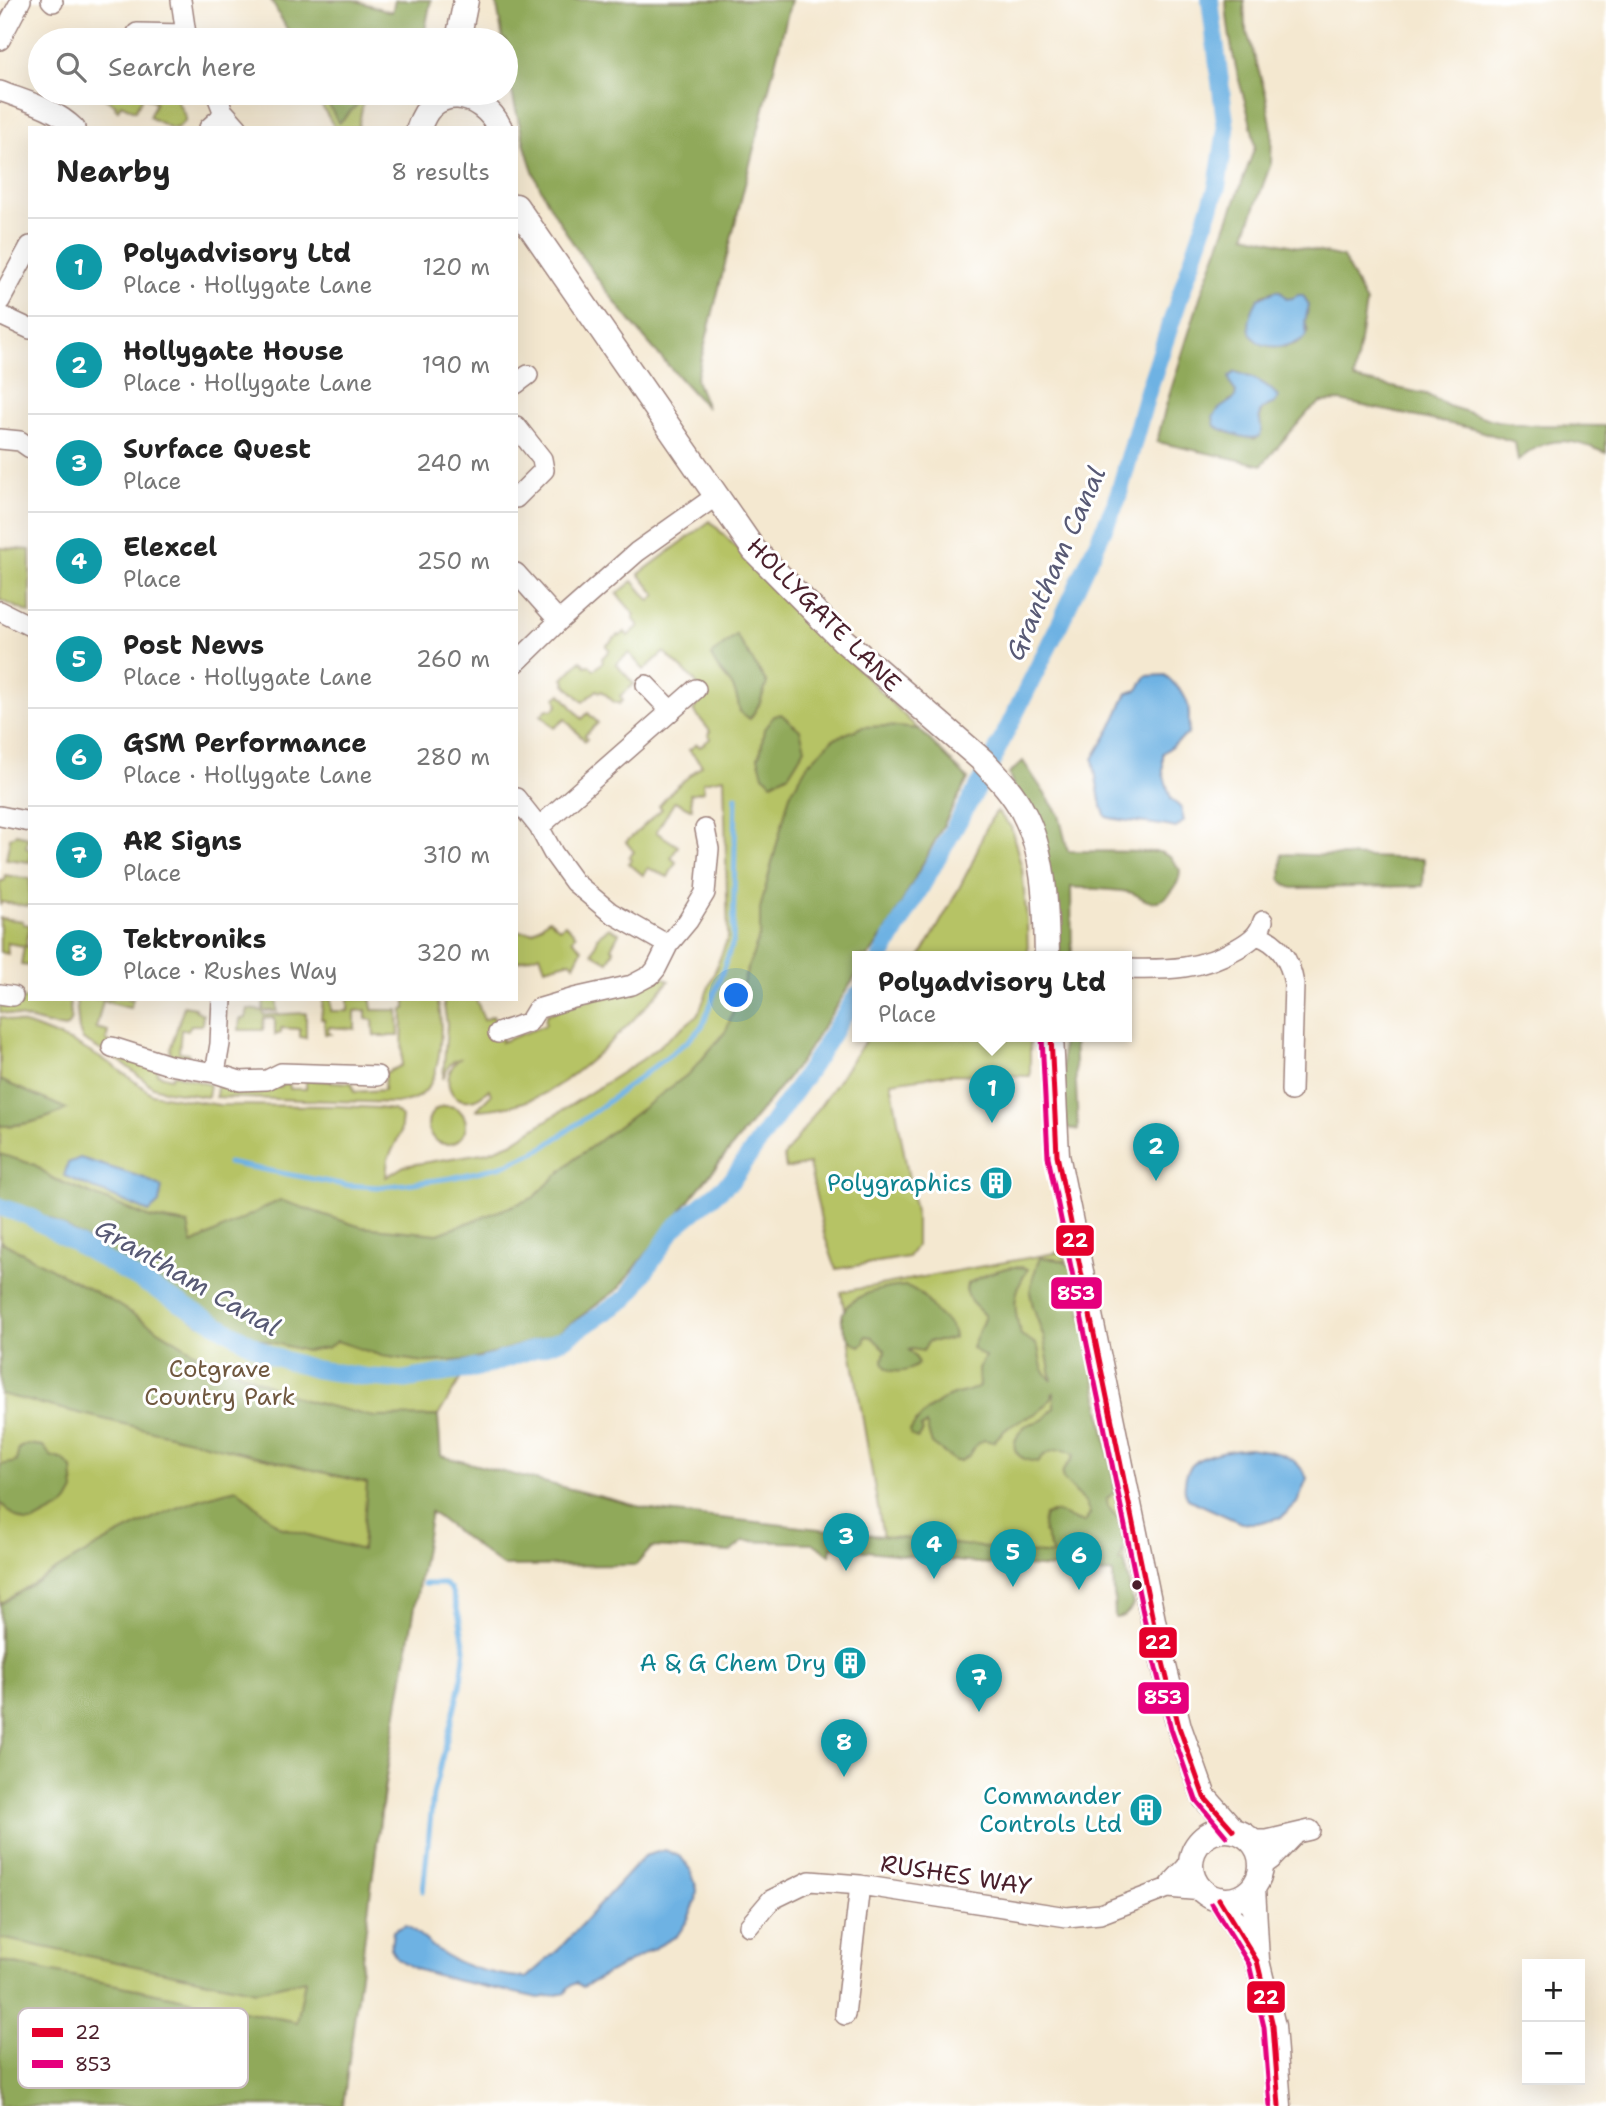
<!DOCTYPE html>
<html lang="en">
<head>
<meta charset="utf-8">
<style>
	:root { --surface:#fff; --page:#f6f6f6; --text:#222; --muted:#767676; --line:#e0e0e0; --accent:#1f6fb2 }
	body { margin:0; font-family:"Shantell Sans",sans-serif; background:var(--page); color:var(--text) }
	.controls { position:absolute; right:21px; bottom:21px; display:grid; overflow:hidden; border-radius:0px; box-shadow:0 7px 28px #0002 }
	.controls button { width:63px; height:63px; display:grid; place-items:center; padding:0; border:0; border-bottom:2px solid var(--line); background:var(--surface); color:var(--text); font:35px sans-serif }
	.you { position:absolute; left:737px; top:996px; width:24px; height:24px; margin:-18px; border:5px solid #fff; border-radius:50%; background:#1a73e8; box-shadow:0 0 0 10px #1a73e833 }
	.badge { display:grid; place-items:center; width:46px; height:46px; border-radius:50%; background:var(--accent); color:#fff; font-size:23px; font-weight:700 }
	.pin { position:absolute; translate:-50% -58px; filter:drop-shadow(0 2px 4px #0008) }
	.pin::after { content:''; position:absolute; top:37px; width:24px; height:21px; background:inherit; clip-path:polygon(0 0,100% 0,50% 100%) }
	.popup { position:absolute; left:852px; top:951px; width:280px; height:91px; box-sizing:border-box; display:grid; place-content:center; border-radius:0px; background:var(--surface); filter:drop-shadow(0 2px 5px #0005); font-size:23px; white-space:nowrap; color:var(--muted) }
	.popup b { font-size:26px; color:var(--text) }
	.popup::after { content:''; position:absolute; left:50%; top:100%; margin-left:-14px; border:14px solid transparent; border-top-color:var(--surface) }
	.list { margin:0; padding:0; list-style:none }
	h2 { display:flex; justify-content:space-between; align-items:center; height:91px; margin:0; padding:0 28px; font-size:30px }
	h2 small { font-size:23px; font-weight:400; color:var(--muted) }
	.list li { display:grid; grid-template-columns:46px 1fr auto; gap:21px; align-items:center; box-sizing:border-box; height:98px; padding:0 28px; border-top:2px solid var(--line) }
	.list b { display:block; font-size:26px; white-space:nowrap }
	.list p { margin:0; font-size:23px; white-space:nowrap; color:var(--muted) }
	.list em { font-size:23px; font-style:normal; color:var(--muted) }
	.icon { flex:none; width:38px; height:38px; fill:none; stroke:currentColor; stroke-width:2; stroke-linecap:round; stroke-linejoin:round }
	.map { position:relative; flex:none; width:1606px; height:2106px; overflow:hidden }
	.search { position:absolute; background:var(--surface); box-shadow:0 7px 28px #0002; left:28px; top:28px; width:490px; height:77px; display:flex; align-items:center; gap:18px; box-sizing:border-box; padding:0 24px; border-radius:38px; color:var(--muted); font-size:26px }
	.panel { position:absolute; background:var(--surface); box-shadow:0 7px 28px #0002; left:28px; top:126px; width:490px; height:875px; border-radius:0px }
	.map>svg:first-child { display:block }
	.green { fill:#b6c365; stroke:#807148; stroke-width:2 }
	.forest { fill:#90a95a; stroke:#6d6442; stroke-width:2; fill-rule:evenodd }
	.water { fill:#6eb2e3; stroke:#5c6887; stroke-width:2 }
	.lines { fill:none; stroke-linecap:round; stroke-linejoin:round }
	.stream { stroke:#6eb2e3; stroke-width:5 }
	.canal { stroke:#6eb2e3; stroke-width:18 }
	.minor-casing { stroke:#9f847e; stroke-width:22 }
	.tertiary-casing { stroke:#9f847e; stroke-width:27 }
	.minor { stroke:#fff; stroke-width:19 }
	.tertiary { stroke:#fff; stroke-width:24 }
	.bus-1-casing { stroke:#fff; stroke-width:10 }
	.bus-2-casing { stroke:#fff; stroke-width:10 }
	.bus-1 { stroke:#e4002b; stroke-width:5 }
	.bus-2 { stroke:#e5007d; stroke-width:5 }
	.bus-dot { fill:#4a1f2b; stroke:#fff; stroke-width:2.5 }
	.labels { text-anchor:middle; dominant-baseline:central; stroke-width:6; stroke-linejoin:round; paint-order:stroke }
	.street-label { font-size:24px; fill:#4a1f2b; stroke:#fff }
	.culture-label { font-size:24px; fill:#0d838f; stroke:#fff; text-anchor:end }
	.park-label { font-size:24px; fill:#70583f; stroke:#fff }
	.water-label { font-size:26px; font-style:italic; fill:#585a75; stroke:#fff }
	.key { fill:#fff; stroke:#c9bcbf; stroke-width:2 }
	.key-label { font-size:19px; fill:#4a1f2b }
	.line-badge { stroke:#fff; stroke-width:2.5 }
	.badge-label { font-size:19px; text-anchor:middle; font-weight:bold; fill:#fff }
</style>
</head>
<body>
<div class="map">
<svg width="1606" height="2106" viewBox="0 0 1606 2106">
	<rect width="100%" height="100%" fill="#fff"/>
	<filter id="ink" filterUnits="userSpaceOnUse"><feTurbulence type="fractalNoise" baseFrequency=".0143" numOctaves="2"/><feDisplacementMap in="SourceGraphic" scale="14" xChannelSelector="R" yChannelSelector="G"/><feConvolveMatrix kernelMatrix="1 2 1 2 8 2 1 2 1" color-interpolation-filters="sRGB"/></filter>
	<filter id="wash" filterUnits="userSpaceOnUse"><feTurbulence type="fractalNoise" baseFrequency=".00686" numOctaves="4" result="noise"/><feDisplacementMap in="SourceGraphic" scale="28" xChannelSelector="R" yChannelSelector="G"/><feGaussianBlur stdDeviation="1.57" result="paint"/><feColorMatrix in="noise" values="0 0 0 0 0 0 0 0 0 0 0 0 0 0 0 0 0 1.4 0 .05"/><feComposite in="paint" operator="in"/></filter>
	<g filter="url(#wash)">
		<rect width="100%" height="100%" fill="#f4e8d0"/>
		<path class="green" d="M109 93H173L185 116V121L177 128H171L149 117 156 102 143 96 135 111 121 104 118 110 115 108 116 105 105 99Z
			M314 93H365L358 128H335Z
			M710 521 968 779 891 923 868 957H857V974L800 1062 618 1289 558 1333 472 1360 438 1416 350 2030 0 2106V1017L34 1027 72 1042 111 1064 152 1094 219 1105 339 1106 377 1108 393 1110 402 1117 400 1134 388 1159 386 1177 404 1166 488 1152 511 1143 643 1059 698 1015 728 937 724 778 703 782 704 791 690 794 692 809H690L675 801 656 832 678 846 671 858 676 862 668 877 648 868 643 875 628 863 631 860 629 857 634 852 626 842 662 809 659 806 672 791 702 765 689 750 697 744 700 747 711 738 708 735 710 731 693 710 705 696 693 679 664 652 644 670 629 653 616 664 634 684 620 696 623 700 619 704 617 702 615 703 602 691 600 692 597 690 583 702 565 684 566 682 563 679 581 660 586 666 589 665 594 670 603 662 602 658 610 650 606 646 618 635 620 636 625 632 628 636 639 626 633 618 635 615 617 594 633 581 650 601 656 595 639 574Z
			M0 548 30 550V613L0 600Z
			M561 694 582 719 588 713 598 723 585 735 587 739 585 741 565 719 554 728 541 715 547 709 553 710 558 705 556 698Z
			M997 811 1011 827 1022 869 1027 921 1028 957H920C938 927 955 897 971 865 979 847 984 827 997 811Z
			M16 834 28 837 26 848 30 849V862L6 859 10 838Z
			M5 875 30 879 29 906 1 902 0 906V881H4Z
			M0 918 23 921V924L30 925 26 946 30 947V966L21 965 24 946 7 943 8 954 0 952Z
			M549 919 559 928 565 924 576 935 572 939 582 949 574 965 571 961 545 968 540 954 516 962V931L533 932Z
			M609 928 619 933 611 948 614 950 608 962 592 953 598 938 597 937Z
			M660 976 669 981C637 1017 579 1079 535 1098 518 1105 495 1109 476 1110L491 1095 489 1089C485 1093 481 1097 475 1099 449 1107 439 1076 459 1059 449 1061 446 1071 443 1079L447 1024 443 999H476L484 1020 493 1016 495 1021 509 1016 501 1042 546 1025 545 1021 547 1014Z
			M17 998 31 1000 69 999C70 1009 74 1022 65 1028L59 1027 0 1012V1006L14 1008Z
			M76 999H133L130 1008 103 1001 96 1028 108 1031 106 1041 158 1068 157 1074 171 1078 174 1074 210 1085 208 1097 167 1091 153 1087 121 1062 83 1040 79 1030Z
			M264 999H277V1011H263L264 1015 306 1013V1038L300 1037V1029L281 1028V1033L275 1035V1021L273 1018H264L263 1030H239L240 1019 246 1018 248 1009 263 1011Z
			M323 999H331V1011H348V999H372V1010H398L399 1036H374L373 1020 366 1019V1010L355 1011V1029L329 1027 328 1032 331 1034H325L324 1019H321Z
			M406 999H437C444 1022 442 1078 422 1094 415 1100 405 1102 396 1103L216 1097 217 1086 270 1089 281 1087 289 1081 290 1089H306V1080L352 1083 354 1092 384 1090 385 1073 401 1066 402 1063 403 1009H406Z
			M184 1006 195 1008V1010L203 1014 202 1025H191L188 1030 181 1029 179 1052 189 1053V1060L172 1058 170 1050Z
			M868 1037H1030V1076L949 1074 891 1082 916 1217V1246L908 1257 836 1269 824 1234 809 1164 786 1169 784 1156C814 1117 840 1076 868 1037Z
			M428 1125a19 19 0 1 1 38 0a19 19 0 1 1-38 0Z
			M1060 1252 1066 1258 1123 1528 1125 1563 883 1537 841 1292Z"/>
		<path class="forest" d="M271 0H354L392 12 395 0H431L423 40H293Z
			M496 0H791L696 380 707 408C655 352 610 301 569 237 557 217 543 197 535 176 527 156 522 135 517 114 511 90 506 66 506 40H503Z
			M1226 0H1244L1245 25 1266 95 1272 130 1271 163 1245 235 1343 257 1366 303 1354 379 1426 394 1448 406 1497 421 1529 425 1606 426V453C1572 438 1547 434 1518 461L1515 442 1470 428 1340 401 1321 402 1308 412 1262 465 1157 442 1165 409 1200 297 1255 147C1252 121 1243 97 1237 72 1231 48 1227 24 1226 0ZM1275 291H1280L1287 299 1293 298 1298 295H1303L1309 305 1305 321 1308 331C1297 352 1266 351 1251 334L1262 295ZM1235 372C1251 377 1268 382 1277 397L1275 403C1259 408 1257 416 1262 431L1255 439 1225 431 1229 401 1235 398 1236 392 1231 385Z
			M322 93H369L339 123Z
			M736 635 767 683 760 703 750 719 740 712C738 702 737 693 731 684 723 673 715 668 711 655Z
			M781 714 800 730 805 748 789 774 772 783 763 775 758 757 761 750 764 729 774 716Z
			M887 726 919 729 968 779 891 923 868 957H857V974L800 1062 618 1289 558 1333 472 1360 425 1362 382 1356 337 1341 327 1348 306 1351 199 1324 146 1290 99 1247 51 1219 0 1202V1154L35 1165 52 1178 150 1218 188 1224 192 1244 280 1200 361 1227 438 1234 533 1198 572 1161 691 1072 726 1031 760 934V909L790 794 808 764 833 739 862 727Z
			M1023 761 1059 815 1068 851 1160 852 1170 857 1180 870C1180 885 1166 905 1148 901 1141 899 1136 893 1128 892 1109 889 1090 889 1071 887L1072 957H1060L1056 899 1009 774Z
			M1282 854 1424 859 1423 886 1293 888 1287 886 1281 880Z
			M1062 1037H1074L1078 1130 1068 1128 1064 1123Z
			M0 1080 7 1083 67 1109C47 1119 22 1126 0 1126Z
			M0 1241 110 1300 196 1353 300 1399 374 1417 438 1416 441 1456 657 1511 1053 1555C1049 1542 1039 1529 1045 1515 1065 1507 1068 1523 1085 1522L1090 1514 1085 1502 1063 1479C1059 1468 1072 1464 1074 1455 1062 1446 1046 1450 1038 1462 1016 1460 1007 1448 1022 1429 1027 1422 1035 1424 1042 1420 1046 1418 1050 1412 1054 1408V1392C1039 1422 1026 1412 1005 1430 1001 1434 997 1438 993 1442L984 1440 976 1445 970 1455 961 1461H955L932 1444 926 1424 921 1428 923 1431 918 1439 911 1435 910 1431C919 1416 937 1401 953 1395 962 1392 971 1392 979 1386L978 1369 985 1357 972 1348 985 1316 971 1302 966 1290 967 1284C982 1276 1012 1262 1028 1269 1012 1293 1013 1308 1021 1335 1046 1349 1035 1345 1042 1367 1044 1372 1049 1377 1052 1381L1044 1338 1033 1307 1030 1292 1033 1277 1040 1257 1065 1261 1074 1270 1114 1482V1492L1107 1499C1107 1509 1112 1511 1118 1518 1128 1532 1125 1547 1119 1562L1125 1563 1133 1605C1128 1614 1125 1617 1115 1618L1113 1573 1091 1574 1081 1570 965 1562 831 1547 830 1555 813 1543 744 1541 730 1552 652 1547 636 1565 502 1566 431 1512 384 1788 343 2106H0V1961L297 2022 305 1980 256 1991 0 1938V1604C72 1560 155 1507 237 1489L280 1527 362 1550 367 1483 0 1394Z
			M906 1286C920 1291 927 1300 935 1311 943 1321 953 1323 954 1338L942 1341H929L923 1351 912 1349 909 1350 916 1358 918 1364C910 1373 885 1376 883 1361 883 1357 885 1354 885 1350L872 1337 866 1336 864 1343 860 1346C852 1343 849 1339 845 1331 828 1298 883 1287 906 1286Z
			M27 1444 43 1446 51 1456 63 1460 72 1468 74 1491 68 1502 64 1506 34 1522H25L17 1518 0 1503V1465L16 1462 19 1448Z"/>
		<path class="water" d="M1275 291H1280L1287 299 1293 298 1298 295H1303L1309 305 1305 321 1307 335C1295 349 1256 353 1250 331 1247 321 1253 308 1258 299Z
			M1161 327 1174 331 1153 395 1142 391Z
			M1235 372C1251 377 1268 383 1278 397L1275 403C1247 412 1266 421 1260 436 1248 442 1227 432 1215 426L1213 417 1219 409 1235 398 1236 392 1231 385 1229 377Z
			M1165 675C1189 697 1191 702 1188 734L1163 753V773L1171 799 1181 808 1184 821 1176 828C1153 822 1129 823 1106 817L1100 801 1093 759 1111 728 1127 693 1138 690 1146 676Z
			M80 1158 144 1178 162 1187 159 1203 149 1212 64 1176 68 1163Z
			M1249 1448C1274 1452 1295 1452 1307 1478L1297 1503 1282 1517 1257 1523H1241L1188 1499C1185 1493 1184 1490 1185 1483 1186 1453 1225 1451 1249 1448Z
			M665 1850 681 1857 691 1871 697 1889 696 1901 687 1921 677 1936 583 1987 576 1983 569 1987 566 1993 539 1998 454 1980 415 1969 397 1958 391 1948 393 1931 406 1925C417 1932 426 1941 436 1949 461 1968 495 1975 526 1978L559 1949 644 1856Z"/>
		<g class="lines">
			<path class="stream" d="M228 1163 345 1185 378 1187 406 1184 451 1178 502 1166 543 1148 598 1109 689 1040 703 1025 733 942 736 796
				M423 1891 433 1795 460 1687 465 1649 459 1616 451 1589 444 1584H424"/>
			<path class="canal" d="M881 957 979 785 990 769 997 750 1062 619 1117 500 1148 391 1217 187 1226 130 1210 0
				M0 1207 28 1216 272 1356 314 1369 365 1377 402 1380 481 1367 564 1339 627 1298 674 1228 732 1180 809 1070 857 995"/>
		</g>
	</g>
	<g filter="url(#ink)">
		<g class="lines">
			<defs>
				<path id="minor" d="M51 0 53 2
					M181 0 186 34 189 40
					M137 33 186 34
					M0 40 21 0
					M0 91C26 101 55 108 75 128
					M223 111 238 128
					M209 128 220 118 223 111 216 93
					M0 301 30 246
					M0 315 30 329
					M516 384 528 375
					M516 426 542 459 544 470 516 498
					M0 439 20 441 30 448
					M516 573 559 621
					M0 611 30 626
					M516 663 559 621 637 552 716 496
					M646 685 670 710
					M516 798 539 827 553 853 574 882 610 912 668 945
					M0 816 30 822
					M539 827 696 689
					M1257 935C1280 943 1290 960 1294 984L1291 1091
					M1127 969C1168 970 1201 970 1238 948 1250 941 1259 935 1263 921
					M0 994 13 996
					M498 1033 529 1022 537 1009 574 998 632 985 651 975 656 969 668 945 688 921 705 893 709 849 705 829
					M112 1047 169 1065 215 1073 240 1081 267 1080 281 1073 377 1076
					M215 1073 220 1044 222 999
					M1252 1840H1267L1310 1830
					M1261 1867 1272 1859 1295 1835
					M1168 1888 1175 1879 1191 1862
					M749 1926 771 1900 810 1881 860 1885 1067 1917 1100 1914 1168 1888 1203 1891
					M845 2015 860 1885"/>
				<path id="tertiary" d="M458 40 466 0
					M419 128C433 82 481 90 500 128
					M516 206 754 550 844 641 982 760C997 776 1013 792 1023 812 1046 855 1046 909 1047 957
					M1051 1037 1057 1155 1155 1630 1179 1727 1204 1797 1233 1830
					M1191 1865a35 35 0 1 1 70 0a35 35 0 1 1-70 0Z
					M1253 1888 1257 1961 1273 2026 1279 2106
					M1219 1899 1253 1954"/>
			</defs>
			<use href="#minor" class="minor-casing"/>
			<use href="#tertiary" class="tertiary-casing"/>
			<use href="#minor" class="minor"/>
			<use href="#tertiary" class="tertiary"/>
			<defs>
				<path id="bus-1" d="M1051 1037 1057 1155 1155 1630 1179 1727 1204 1797 1233 1830
					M1219 1899 1257 1961 1273 2026 1279 2106"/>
				<path id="bus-2" d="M1042 1037 1048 1157 1147 1632 1171 1729 1196 1800 1226 1836
					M1212 1904 1249 1964 1264 2027 1270 2106"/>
			</defs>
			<use href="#bus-1" class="bus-1-casing"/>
			<use href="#bus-2" class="bus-2-casing"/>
			<use href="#bus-1" class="bus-1"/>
			<use href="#bus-2" class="bus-2"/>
		</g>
	</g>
	<defs>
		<symbol id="building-disc" viewBox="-11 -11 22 22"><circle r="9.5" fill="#0f9aa8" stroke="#fff"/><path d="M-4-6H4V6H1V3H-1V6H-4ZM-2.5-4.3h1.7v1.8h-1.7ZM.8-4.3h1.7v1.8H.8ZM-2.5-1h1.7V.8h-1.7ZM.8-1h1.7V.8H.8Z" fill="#fff"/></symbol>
	</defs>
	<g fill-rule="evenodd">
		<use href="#building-disc" x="977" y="1164" width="38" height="38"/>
		<use href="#building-disc" x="831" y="1644" width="38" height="38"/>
		<use href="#building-disc" x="1127" y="1791" width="38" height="38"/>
	</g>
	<circle class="bus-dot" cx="1137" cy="1585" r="6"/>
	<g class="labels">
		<g class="street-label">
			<text transform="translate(824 615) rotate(45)">HOLLYGATE LANE</text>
			<text transform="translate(956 1875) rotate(9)">RUSHES WAY</text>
		</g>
		<g class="culture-label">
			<text x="972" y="1183">Polygraphics</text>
			<text x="826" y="1663">A &amp; G Chem Dry</text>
			<text x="1122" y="1796">Commander<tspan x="1122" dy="28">Controls Ltd</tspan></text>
		</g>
		<g class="park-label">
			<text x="220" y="1369">Cotgrave<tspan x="220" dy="28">Country Park</tspan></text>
		</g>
		<g class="water-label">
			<text transform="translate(1055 563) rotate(-66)">Grantham Canal</text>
			<text transform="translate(188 1277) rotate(30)">Grantham Canal</text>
		</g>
	</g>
	<rect x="18" y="2008" width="230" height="80" rx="10" class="key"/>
	<rect x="32" y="2028" width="31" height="9" fill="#e4002b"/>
	<rect x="32" y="2060" width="31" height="8" fill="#e5007d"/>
	<g class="key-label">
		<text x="75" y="2039">22</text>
		<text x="75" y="2071">853</text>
	</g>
	<g class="line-badge">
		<rect x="1055" y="1224" width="40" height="33" rx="7" fill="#e4002b"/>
		<rect x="1050" y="1276" width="53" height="34" rx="7" fill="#e5007d"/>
		<rect x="1138" y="1626" width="40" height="33" rx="7" fill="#e4002b"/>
		<rect x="1137" y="1681" width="53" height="34" rx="7" fill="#e5007d"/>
		<rect x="1246" y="1980" width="40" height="34" rx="7" fill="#e4002b"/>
	</g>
	<g class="badge-label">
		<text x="1075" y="1247">22</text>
		<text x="1076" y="1300">853</text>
		<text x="1158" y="1649">22</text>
		<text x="1163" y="1704">853</text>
		<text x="1266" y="2004">22</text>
	</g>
</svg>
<div class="controls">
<button>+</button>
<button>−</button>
</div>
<div class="you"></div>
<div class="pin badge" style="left:992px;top:1123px;background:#0f9aa8">1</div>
<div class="popup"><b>Polyadvisory Ltd</b>Place</div>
<div class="pin badge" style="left:1156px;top:1181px;background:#0f9aa8">2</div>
<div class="pin badge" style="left:846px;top:1571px;background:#0f9aa8">3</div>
<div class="pin badge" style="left:934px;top:1579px;background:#0f9aa8">4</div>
<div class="pin badge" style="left:1013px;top:1587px;background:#0f9aa8">5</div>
<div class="pin badge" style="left:1079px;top:1590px;background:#0f9aa8">6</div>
<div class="pin badge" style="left:979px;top:1712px;background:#0f9aa8">7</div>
<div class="pin badge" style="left:844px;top:1777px;background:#0f9aa8">8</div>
<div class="search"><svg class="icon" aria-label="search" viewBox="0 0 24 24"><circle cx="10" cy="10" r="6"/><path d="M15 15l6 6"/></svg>Search here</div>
<section class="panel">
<h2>Nearby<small>8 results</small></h2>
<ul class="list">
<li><span class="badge" style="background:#0f9aa8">1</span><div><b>Polyadvisory Ltd</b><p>Place · Hollygate Lane</p></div><em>120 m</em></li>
<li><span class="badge" style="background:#0f9aa8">2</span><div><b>Hollygate House</b><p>Place · Hollygate Lane</p></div><em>190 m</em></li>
<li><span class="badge" style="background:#0f9aa8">3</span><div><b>Surface Quest</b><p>Place</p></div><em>240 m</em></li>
<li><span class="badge" style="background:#0f9aa8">4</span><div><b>Elexcel</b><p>Place</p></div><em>250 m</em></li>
<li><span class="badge" style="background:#0f9aa8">5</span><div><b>Post News</b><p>Place · Hollygate Lane</p></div><em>260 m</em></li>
<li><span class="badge" style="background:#0f9aa8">6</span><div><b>GSM Performance</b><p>Place · Hollygate Lane</p></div><em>280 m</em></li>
<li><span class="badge" style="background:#0f9aa8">7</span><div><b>AR Signs</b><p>Place</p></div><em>310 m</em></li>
<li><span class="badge" style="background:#0f9aa8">8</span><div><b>Tektroniks</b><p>Place · Rushes Way</p></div><em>320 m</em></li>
</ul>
</section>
</div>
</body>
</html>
